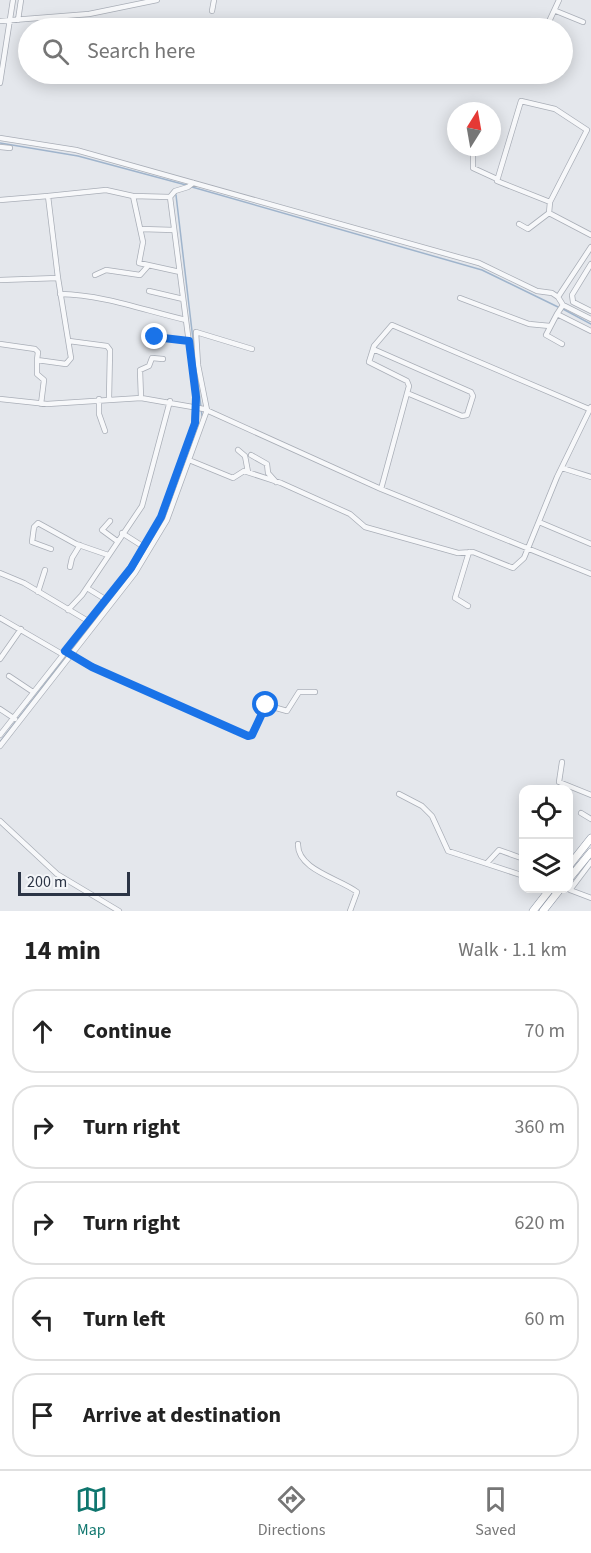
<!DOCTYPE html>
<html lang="en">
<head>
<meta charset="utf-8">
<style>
	:root { --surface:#fff; --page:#f6f6f6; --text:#222; --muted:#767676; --line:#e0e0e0; --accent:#0f766e }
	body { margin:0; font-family:"Source Sans 3",sans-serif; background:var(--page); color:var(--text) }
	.controls { position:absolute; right:18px; bottom:18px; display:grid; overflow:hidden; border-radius:12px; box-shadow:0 3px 15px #0003 }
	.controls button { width:54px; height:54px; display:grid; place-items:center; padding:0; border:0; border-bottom:2px solid var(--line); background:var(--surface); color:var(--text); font:30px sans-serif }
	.compass { position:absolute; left:447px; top:102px; width:54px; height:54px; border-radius:50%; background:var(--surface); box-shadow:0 3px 15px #0003; rotate:11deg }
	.scale { position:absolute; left:18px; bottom:15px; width:112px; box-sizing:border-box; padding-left:6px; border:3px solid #2b3445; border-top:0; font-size:16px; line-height:21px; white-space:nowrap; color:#2b3445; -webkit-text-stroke:4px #f4f6f9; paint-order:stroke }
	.stop { position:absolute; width:18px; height:18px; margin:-14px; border:4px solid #1a73e8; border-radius:50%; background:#fff }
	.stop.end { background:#1a73e8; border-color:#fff; box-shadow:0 2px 6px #0008 }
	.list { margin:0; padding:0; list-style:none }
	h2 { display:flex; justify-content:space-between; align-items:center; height:78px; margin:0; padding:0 24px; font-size:26px }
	h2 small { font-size:20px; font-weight:400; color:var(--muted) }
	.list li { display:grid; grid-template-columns:39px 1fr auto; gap:18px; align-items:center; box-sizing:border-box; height:84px; margin:0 12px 12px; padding:0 12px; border:2px solid var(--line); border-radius:24px }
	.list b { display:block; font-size:22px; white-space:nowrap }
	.list em { font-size:20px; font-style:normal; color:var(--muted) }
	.icon { flex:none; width:33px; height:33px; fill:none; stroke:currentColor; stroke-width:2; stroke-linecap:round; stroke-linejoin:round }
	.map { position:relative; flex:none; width:591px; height:911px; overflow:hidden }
	.search { position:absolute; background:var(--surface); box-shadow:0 3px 15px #0003; left:18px; right:18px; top:18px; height:66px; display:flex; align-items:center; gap:15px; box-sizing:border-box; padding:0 21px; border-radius:33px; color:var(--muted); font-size:22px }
	.sheet { height:558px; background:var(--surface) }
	nav { display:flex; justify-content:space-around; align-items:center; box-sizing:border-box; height:84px; border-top:2px solid var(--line); background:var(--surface); font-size:16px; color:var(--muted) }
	nav a { display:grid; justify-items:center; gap:3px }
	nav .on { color:var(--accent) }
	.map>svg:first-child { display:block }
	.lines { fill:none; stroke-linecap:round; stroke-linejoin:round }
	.stream { stroke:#9fb4cc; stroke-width:1.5 }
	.minor-casing { stroke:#a9aeb7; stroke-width:6 }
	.highway-casing { stroke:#8b94a3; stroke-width:8 }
	.minor { stroke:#f7f8fa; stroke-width:4.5 }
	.highway { stroke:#fff; stroke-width:7 }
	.route { stroke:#1a73e8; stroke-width:8 }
</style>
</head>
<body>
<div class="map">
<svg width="591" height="911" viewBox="0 0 591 911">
	<rect width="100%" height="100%" fill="#e4e7ec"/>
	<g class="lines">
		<path class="stream" d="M0 143 78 156 186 185
			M192 187 482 270 558 307
			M176 195 202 416
			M563 309 591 324
			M148 547 166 516
			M0 742 133 570 146 550"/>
		<defs>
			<path id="minor" d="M212 11 214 0
				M556 11 583 22
				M18 20 21 0
				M0 21 89 14 157 0
				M546 28 559 0
				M0 83 13 0
				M0 138 76 150 479 263 537 291 552 293 558 297 563 305 591 319
				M0 147 10 148
				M473 147V168L497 179
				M133 196 143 242 139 263 180 272
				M0 200 48 196
				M549 213 591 235
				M519 224 528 229 549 213 550 202 587 130 555 109 521 101 497 181 550 202
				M141 229 174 230
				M591 264 572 295 573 302 591 311
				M95 275 106 270 140 275 148 266
				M58 278 48 196 106 190 133 196 170 197
				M0 280 58 278 71 358 66 364 37 360V374L44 380 41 404
				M149 291 183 299
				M60 294C104 295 143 310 186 320
				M558 297 591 247
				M460 298 529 324 550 326
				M563 305 557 314 591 331
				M557 314 546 335 562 344
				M155 337 189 341
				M69 341 107 346 110 350 109 399
				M0 344 35 349 38 352 37 360
				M373 349 471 392 473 396 467 415 462 416 407 393
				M141 398 140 370 149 366 152 358 163 359
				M0 399 47 404 141 398 204 409 381 489 591 574
				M99 399V414L105 431
				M238 450 245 456 248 472
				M251 455 267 464 268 473 276 482
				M189 460 233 478 244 471 281 483 350 514 365 527 458 553 473 552 513 568 524 558 557 477 591 407
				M562 468 591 477
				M381 489 409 386 407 381 369 362 374 346 392 325 589 409
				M110 521 102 530 117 541
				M539 522 591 544
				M122 533 144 547
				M51 549 32 542 34 527 38 523 76 544 108 555
				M70 567 72 558 80 545
				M0 573 24 583 88 621
				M87 588 105 599
				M38 592 45 570
				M468 606 455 598 469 552
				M68 610 82 595 142 506 170 401
				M0 618 62 654
				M68 653 92 667 248 736 252 735 266 705 287 711 299 692H315
				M0 659 21 629
				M9 676 33 692
				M0 709 15 719
				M0 735 125 576 149 538 161 517 194 426 196 397 170 197 175 191 188 187 193 183
				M0 746 135 573 167 520 207 410 198 365 196 332 252 349
				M562 762 559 782 591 795
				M399 794 422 806 432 816 448 851 524 876
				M581 813 591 819
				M0 821 57 874 119 911
				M298 844C297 870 341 879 357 892L350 911
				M487 863 499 850 524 859
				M568 888 570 890 591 862
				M570 890 591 898"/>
			<path id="highway" d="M568 867 591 838
				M568 880 591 852
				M533 911 551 888
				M543 911 561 888"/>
		</defs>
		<use href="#minor" class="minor-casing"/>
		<use href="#highway" class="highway-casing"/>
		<use href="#minor" class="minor"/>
		<use href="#highway" class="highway"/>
	</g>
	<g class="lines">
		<path class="route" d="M155 337 189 341 196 397 195 423 161 517 131 568 65 651 92 667 248 736 252 735 266 705"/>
	</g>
</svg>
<div class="controls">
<button><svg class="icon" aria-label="locate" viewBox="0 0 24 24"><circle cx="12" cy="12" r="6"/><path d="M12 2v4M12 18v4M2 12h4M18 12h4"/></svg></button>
<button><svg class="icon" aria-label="layers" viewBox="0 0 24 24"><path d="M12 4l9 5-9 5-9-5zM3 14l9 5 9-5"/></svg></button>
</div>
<svg class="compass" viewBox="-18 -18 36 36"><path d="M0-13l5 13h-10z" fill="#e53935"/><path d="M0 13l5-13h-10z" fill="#767676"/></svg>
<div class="scale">200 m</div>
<div class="stop" style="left:266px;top:705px"></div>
<div class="stop end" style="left:155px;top:337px"></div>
<div class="search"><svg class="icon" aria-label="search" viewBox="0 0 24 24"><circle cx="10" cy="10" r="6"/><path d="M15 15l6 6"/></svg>Search here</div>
</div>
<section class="sheet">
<h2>14 min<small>Walk · 1.1 km</small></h2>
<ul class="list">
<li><svg class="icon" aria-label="ahead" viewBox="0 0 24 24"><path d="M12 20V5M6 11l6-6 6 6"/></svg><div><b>Continue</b></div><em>70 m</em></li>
<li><svg class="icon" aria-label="right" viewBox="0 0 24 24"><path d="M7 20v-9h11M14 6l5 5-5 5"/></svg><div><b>Turn right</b></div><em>360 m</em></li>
<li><svg class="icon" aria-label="right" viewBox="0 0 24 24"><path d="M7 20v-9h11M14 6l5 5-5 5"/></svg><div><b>Turn right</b></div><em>620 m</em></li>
<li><svg class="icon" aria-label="left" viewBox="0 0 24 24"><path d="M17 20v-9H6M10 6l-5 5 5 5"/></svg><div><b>Turn left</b></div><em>60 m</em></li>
<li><svg class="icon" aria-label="arrive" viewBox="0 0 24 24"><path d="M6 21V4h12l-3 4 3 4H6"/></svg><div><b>Arrive at destination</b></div></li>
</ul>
</section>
<nav>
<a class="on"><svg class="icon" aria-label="map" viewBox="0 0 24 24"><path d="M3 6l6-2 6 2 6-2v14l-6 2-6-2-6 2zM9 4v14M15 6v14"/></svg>Map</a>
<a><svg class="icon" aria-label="directions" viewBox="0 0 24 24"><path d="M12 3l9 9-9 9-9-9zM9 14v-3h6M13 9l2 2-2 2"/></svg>Directions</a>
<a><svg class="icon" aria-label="saved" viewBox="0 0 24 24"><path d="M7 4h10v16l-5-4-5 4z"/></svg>Saved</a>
</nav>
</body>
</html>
